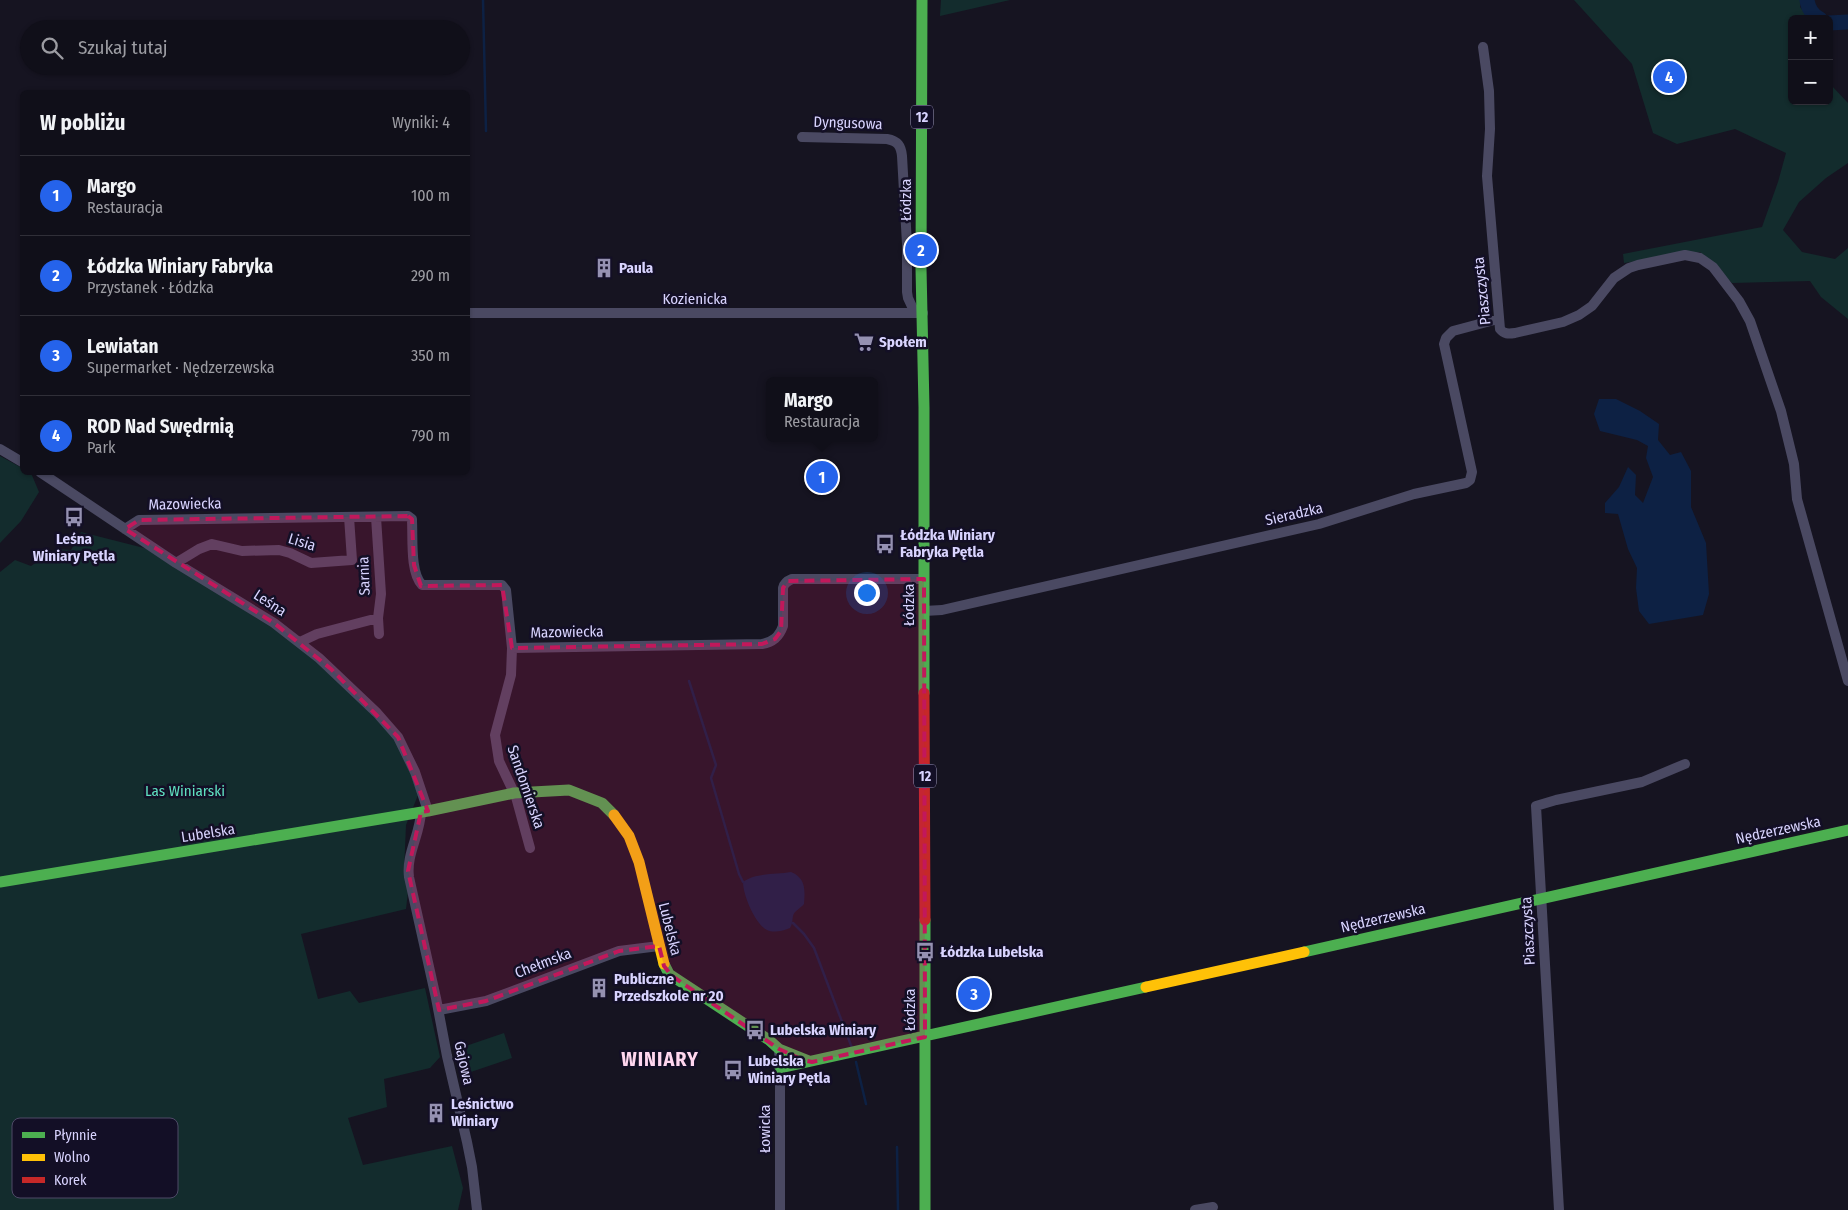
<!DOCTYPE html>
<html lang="pl">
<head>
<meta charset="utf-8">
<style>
	:root { --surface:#100f19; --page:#191822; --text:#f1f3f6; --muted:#9c9ca2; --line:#302f38; --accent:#2563eb }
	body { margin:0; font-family:"Fira Sans Condensed",sans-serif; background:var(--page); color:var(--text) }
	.controls { position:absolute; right:15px; top:15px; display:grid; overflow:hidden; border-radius:8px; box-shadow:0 1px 4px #0004 }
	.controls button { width:45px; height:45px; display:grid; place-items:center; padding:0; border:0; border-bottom:1px solid var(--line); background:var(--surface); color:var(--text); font:25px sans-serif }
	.you { position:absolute; left:866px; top:592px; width:18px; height:18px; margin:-12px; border:4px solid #fff; border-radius:50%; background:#1a73e8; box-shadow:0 0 0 8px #1a73e833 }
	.badge { display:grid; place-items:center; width:32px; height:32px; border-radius:50%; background:var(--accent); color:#fff; font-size:16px; font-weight:700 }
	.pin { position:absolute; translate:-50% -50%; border:2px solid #fff; box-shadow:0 1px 5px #0006 }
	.popup { position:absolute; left:766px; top:377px; width:112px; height:65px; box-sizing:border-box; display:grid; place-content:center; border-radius:8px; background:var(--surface); filter:drop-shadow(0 1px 4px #0005); font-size:16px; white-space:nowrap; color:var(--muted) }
	.popup b { font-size:19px; color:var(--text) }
	.popup::after { content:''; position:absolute; left:50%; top:100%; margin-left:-10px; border:10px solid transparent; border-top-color:var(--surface) }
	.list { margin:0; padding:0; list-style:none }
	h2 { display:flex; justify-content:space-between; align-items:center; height:65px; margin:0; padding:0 20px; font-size:21px }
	h2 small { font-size:16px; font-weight:400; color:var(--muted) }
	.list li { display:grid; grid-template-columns:32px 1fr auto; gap:15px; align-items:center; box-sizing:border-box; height:80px; padding:0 20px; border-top:1px solid var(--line) }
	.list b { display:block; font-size:19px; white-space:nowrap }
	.list p { margin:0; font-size:16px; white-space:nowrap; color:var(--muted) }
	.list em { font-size:16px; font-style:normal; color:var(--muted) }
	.icon { flex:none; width:28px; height:28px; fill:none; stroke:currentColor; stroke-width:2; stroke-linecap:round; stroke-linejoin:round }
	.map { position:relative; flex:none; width:1848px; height:1210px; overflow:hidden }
	.search { position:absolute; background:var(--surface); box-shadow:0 1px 4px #0004; left:20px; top:20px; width:450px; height:55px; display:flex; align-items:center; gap:12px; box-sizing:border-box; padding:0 18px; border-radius:28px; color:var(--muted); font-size:19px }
	.panel { position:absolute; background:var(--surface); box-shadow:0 1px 4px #0004; left:20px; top:90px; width:450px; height:385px; border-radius:8px }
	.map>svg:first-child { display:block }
	.green { fill:#132c2d }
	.water { fill:#0d2144 }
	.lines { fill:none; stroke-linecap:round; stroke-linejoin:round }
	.stream { stroke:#0d2144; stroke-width:2.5 }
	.river { stroke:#0d2144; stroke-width:15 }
	.street { stroke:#4a4962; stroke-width:10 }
	.fast { stroke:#4caf50; stroke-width:11 }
	.slow { stroke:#ffc107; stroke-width:11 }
	.jam { stroke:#c62828; stroke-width:11 }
	.marked { fill:#c2185b; fill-opacity:0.2; stroke:#c2185b; stroke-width:4; stroke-dasharray:10 6; stroke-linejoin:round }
	.labels { text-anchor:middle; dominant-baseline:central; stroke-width:5; stroke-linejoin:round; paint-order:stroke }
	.shield { fill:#130f26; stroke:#9e99be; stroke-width:1 }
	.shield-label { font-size:14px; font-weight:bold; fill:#d9d4ff }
	.street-label { font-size:15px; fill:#d9d4ff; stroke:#130f26 }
	.poi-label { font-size:15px; font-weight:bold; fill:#d9d4ff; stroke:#130f26; text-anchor:start }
	.park-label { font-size:15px; fill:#5fe0c0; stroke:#130f26 }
	.district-label { font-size:20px; font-weight:bold; letter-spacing:1px; fill:#ffd6f0; stroke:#130f26 }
	.key { fill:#130f26; stroke:#4e4a67; stroke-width:1 }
	.key-label { font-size:14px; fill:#d9d4ff }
</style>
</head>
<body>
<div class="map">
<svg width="1848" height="1210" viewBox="0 0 1848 1210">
	<rect width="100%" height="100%" fill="#161421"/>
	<path class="green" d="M941 0H1010L940 16Z
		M1574 0H1801L1800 7 1810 19H1792V101H1829V64L1831 85 1848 103V163L1826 178 1799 202 1783 230 1802 252 1835 259 1848 248V319L1821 297 1810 281 1732 283 1700 252 1624 263 1623 254 1762 227 1778 182 1786 153 1735 129 1677 144 1653 133 1632 64Z
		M0 456 22 468V472L31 473 39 492 21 521 0 543Z
		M81 532 148 549 271 627 307 653 388 730 395 739 411 774 418 795 406 825 404 871 408 892 406 909 301 934 318 999 350 991 359 1003 425 988 440 1057 430 1068 384 1079 387 1107 348 1118 363 1165 452 1146 463 1188 458 1210H0V572L15 560 31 566 56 549 71 550Z
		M504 1033 512 1058 462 1075 454 1050Z"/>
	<path class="water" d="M1599 399H1616L1640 411 1659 424 1658 440 1670 455 1681 452 1691 471V507L1706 543 1709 594 1703 615 1649 624 1639 611 1636 588 1637 568 1628 549 1618 514 1605 513V503L1619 487 1628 467 1636 475 1635 495 1643 503 1653 477 1646 458 1648 446 1637 440 1600 431 1594 414Z
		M791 872C806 878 805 890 804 904 801 908 794 911 793 916 792 921 793 923 790 928 784 931 773 933 767 930 755 924 743 895 743 882 756 872 776 875 791 872Z"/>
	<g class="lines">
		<path class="stream" d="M483 0 486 131
			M689 681 716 765 711 778 739 874 743 882
			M793 923 804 934 814 948 852 1048
			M856 1062 866 1104
			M897 1147 898 1210"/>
		<path class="river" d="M1807 0C1808 8 1813 16 1820 19
			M1829 23 1848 22"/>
		<path class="street" d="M1483 47 1489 91 1490 129 1487 176 1500 329C1504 334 1508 334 1515 333L1563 322 1579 315 1592 306 1614 278 1629 268 1638 265 1685 255 1700 258 1713 267 1739 301 1750 321 1781 411 1794 464 1797 499 1848 681
			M802 137 887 139C898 141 901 146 902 156L907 244V292L908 298 915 313
			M468 313H923
			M0 449 22 462
			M40 472 176 563 274 623 319 658 377 713 398 737 415 772 428 811
			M376 517 381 594 378 618 379 634
			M125 529 139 520 408 516 412 519V521C413 538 410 573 422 585H502L506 590 512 648 511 675 495 735 499 761 516 797 530 848
			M176 563 199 549 212 544 242 551 279 550 290 553 311 563 352 560 349 517
			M924 611 942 610 1319 524 1414 494 1466 483 1470 480 1472 472 1444 344 1446 338 1453 331 1498 319
			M300 642 317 634 378 618
			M512 648 762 644C773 642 779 637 783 626V588C784 583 787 581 792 579H924
			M421 812C420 835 406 854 409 877L436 998 447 1056 467 1142 472 1167 477 1210
			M439 1010 486 1001 619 951 659 946
			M779 1049 780 1068V1210
			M1195 1210 1213 1207
			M1559 1210 1536 806 1556 800 1642 782 1685 764"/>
		<path class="fast" d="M922 0 921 268 924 408V693
			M0 882 428 811 514 793 569 790 602 803 614 815
			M925 920V1210
			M1304 952 1848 830
			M664 964 669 974 769 1040 779 1049 809 1061
			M780 1068 1146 987"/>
		<path class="slow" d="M614 815 629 836 639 862 664 964
			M1146 987 1304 952"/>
		<path class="jam" d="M924 693 925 920"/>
	</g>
	<path class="marked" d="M408 516 412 519 414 565 421 586 502 585 512 648 762 644 775 639 781 631 783 588 788 581 924 579 925 1037 812 1062 803 1060 779 1049 672 976 664 966 659 946 619 951 486 1001 439 1010 408 871 421 812 428 811 398 737 331 669 274 623 125 529 139 520Z"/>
	<defs>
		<symbol id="building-bare" viewBox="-9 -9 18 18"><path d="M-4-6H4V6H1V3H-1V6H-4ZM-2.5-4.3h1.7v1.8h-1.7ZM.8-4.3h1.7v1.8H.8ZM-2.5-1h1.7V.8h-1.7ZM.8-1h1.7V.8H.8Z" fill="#9591b1" stroke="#130f26" stroke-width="2.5" paint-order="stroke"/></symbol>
		<symbol id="supermarket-bare" viewBox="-9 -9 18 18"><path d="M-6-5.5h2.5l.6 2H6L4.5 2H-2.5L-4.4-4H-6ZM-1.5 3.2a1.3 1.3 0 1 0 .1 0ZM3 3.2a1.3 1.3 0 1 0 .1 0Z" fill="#9591b1" stroke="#130f26" stroke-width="2.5" paint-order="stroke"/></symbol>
		<symbol id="bus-bare" viewBox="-9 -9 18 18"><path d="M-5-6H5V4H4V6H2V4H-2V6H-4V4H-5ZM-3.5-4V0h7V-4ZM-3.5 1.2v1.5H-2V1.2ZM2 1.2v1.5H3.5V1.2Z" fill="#9591b1" stroke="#130f26" stroke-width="2.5" paint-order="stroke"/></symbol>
	</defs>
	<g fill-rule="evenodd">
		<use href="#building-bare" x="590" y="254" width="28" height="28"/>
		<use href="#supermarket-bare" x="850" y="328" width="28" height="28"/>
		<use href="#bus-bare" x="60" y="503" width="28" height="28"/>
		<use href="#bus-bare" x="871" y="530" width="28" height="28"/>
		<use href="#bus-bare" x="911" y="938" width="28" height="28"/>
		<use href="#building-bare" x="585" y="974" width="28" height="28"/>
		<use href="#bus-bare" x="741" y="1016" width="28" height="28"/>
		<use href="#bus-bare" x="719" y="1056" width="28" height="28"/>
		<use href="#building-bare" x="422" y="1099" width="28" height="28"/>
	</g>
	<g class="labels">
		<g class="shield">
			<rect x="911" y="105.5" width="22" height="23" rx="4"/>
			<rect x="914" y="764.5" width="22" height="23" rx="4"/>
		</g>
		<g class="shield-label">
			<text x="922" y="117">12</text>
			<text x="925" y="776">12</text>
		</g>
		<g class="street-label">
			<text transform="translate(848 123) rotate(2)">Dyngusowa</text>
			<text transform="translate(906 200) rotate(-90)">Łódzka</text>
			<text transform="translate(1482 291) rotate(-96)">Piaszczysta</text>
			<text x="695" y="299">Kozienicka</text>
			<text transform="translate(185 504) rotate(-1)">Mazowiecka</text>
			<text transform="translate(1294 514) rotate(-13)">Sieradzka</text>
			<text transform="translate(302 542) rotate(17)">Lisia</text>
			<text transform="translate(364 576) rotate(-92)">Sarnia</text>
			<text transform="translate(270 603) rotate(33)">Leśna</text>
			<text transform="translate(909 605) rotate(-90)">Łódzka</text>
			<text transform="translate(567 632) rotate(-1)">Mazowiecka</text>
			<text transform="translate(526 787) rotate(71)">Sandomierska</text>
			<text transform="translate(1778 830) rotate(-12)">Nędzerzewska</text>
			<text transform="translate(208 833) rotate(-9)">Lubelska</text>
			<text transform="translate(1383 918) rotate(-13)">Nędzerzewska</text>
			<text transform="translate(670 929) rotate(76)">Lubelska</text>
			<text transform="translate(1528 931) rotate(-93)">Piaszczysta</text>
			<text transform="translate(543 963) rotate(-21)">Chełmska</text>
			<text transform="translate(910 1010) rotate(-90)">Łódzka</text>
			<text transform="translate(464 1063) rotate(77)">Gajowa</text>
			<text transform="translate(765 1129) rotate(-90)">Łowicka</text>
		</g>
		<g class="poi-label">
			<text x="619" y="268">Paula</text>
			<text x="879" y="342">Społem</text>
			<text x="900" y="535">Łódzka Winiary<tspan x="900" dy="17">Fabryka Pętla</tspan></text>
			<text x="74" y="539" text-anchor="middle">Leśna<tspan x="74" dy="17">Winiary Pętla</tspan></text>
			<text x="940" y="952">Łódzka Lubelska</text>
			<text x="614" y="979">Publiczne<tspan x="614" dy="17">Przedszkole nr 20</tspan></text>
			<text x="770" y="1030">Lubelska Winiary</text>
			<text x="748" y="1061">Lubelska<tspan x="748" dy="17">Winiary Pętla</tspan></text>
			<text x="451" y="1104">Leśnictwo<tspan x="451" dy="17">Winiary</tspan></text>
		</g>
		<g class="park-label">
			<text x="185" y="791">Las Winiarski</text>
		</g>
		<g class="district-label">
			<text x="660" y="1059">WINIARY</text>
		</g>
	</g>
	<rect x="12" y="1118" width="166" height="80" rx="8" class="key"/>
	<rect x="22" y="1132" width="23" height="6" fill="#4caf50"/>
	<rect x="22" y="1154" width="23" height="7" fill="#ffc107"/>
	<rect x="22" y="1177" width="23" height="6" fill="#c62828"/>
	<g class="key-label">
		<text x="54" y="1140">Płynnie</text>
		<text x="54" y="1162">Wolno</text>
		<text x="54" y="1185">Korek</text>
	</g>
</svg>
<div class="controls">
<button>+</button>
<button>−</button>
</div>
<div class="you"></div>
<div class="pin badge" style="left:822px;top:477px">1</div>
<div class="popup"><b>Margo</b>Restauracja</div>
<div class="pin badge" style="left:921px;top:250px">2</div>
<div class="pin badge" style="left:974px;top:994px">3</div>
<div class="pin badge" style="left:1669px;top:77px">4</div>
<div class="search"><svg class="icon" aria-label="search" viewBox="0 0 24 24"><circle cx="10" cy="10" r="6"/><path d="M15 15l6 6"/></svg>Szukaj tutaj</div>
<section class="panel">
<h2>W pobliżu<small>Wyniki: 4</small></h2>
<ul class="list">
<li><span class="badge">1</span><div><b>Margo</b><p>Restauracja</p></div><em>100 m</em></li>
<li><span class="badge">2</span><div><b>Łódzka Winiary Fabryka</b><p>Przystanek · Łódzka</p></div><em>290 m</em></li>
<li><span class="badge">3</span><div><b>Lewiatan</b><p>Supermarket · Nędzerzewska</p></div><em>350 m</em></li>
<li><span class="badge">4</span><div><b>ROD Nad Swędrnią</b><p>Park</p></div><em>790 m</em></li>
</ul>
</section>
</div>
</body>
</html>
